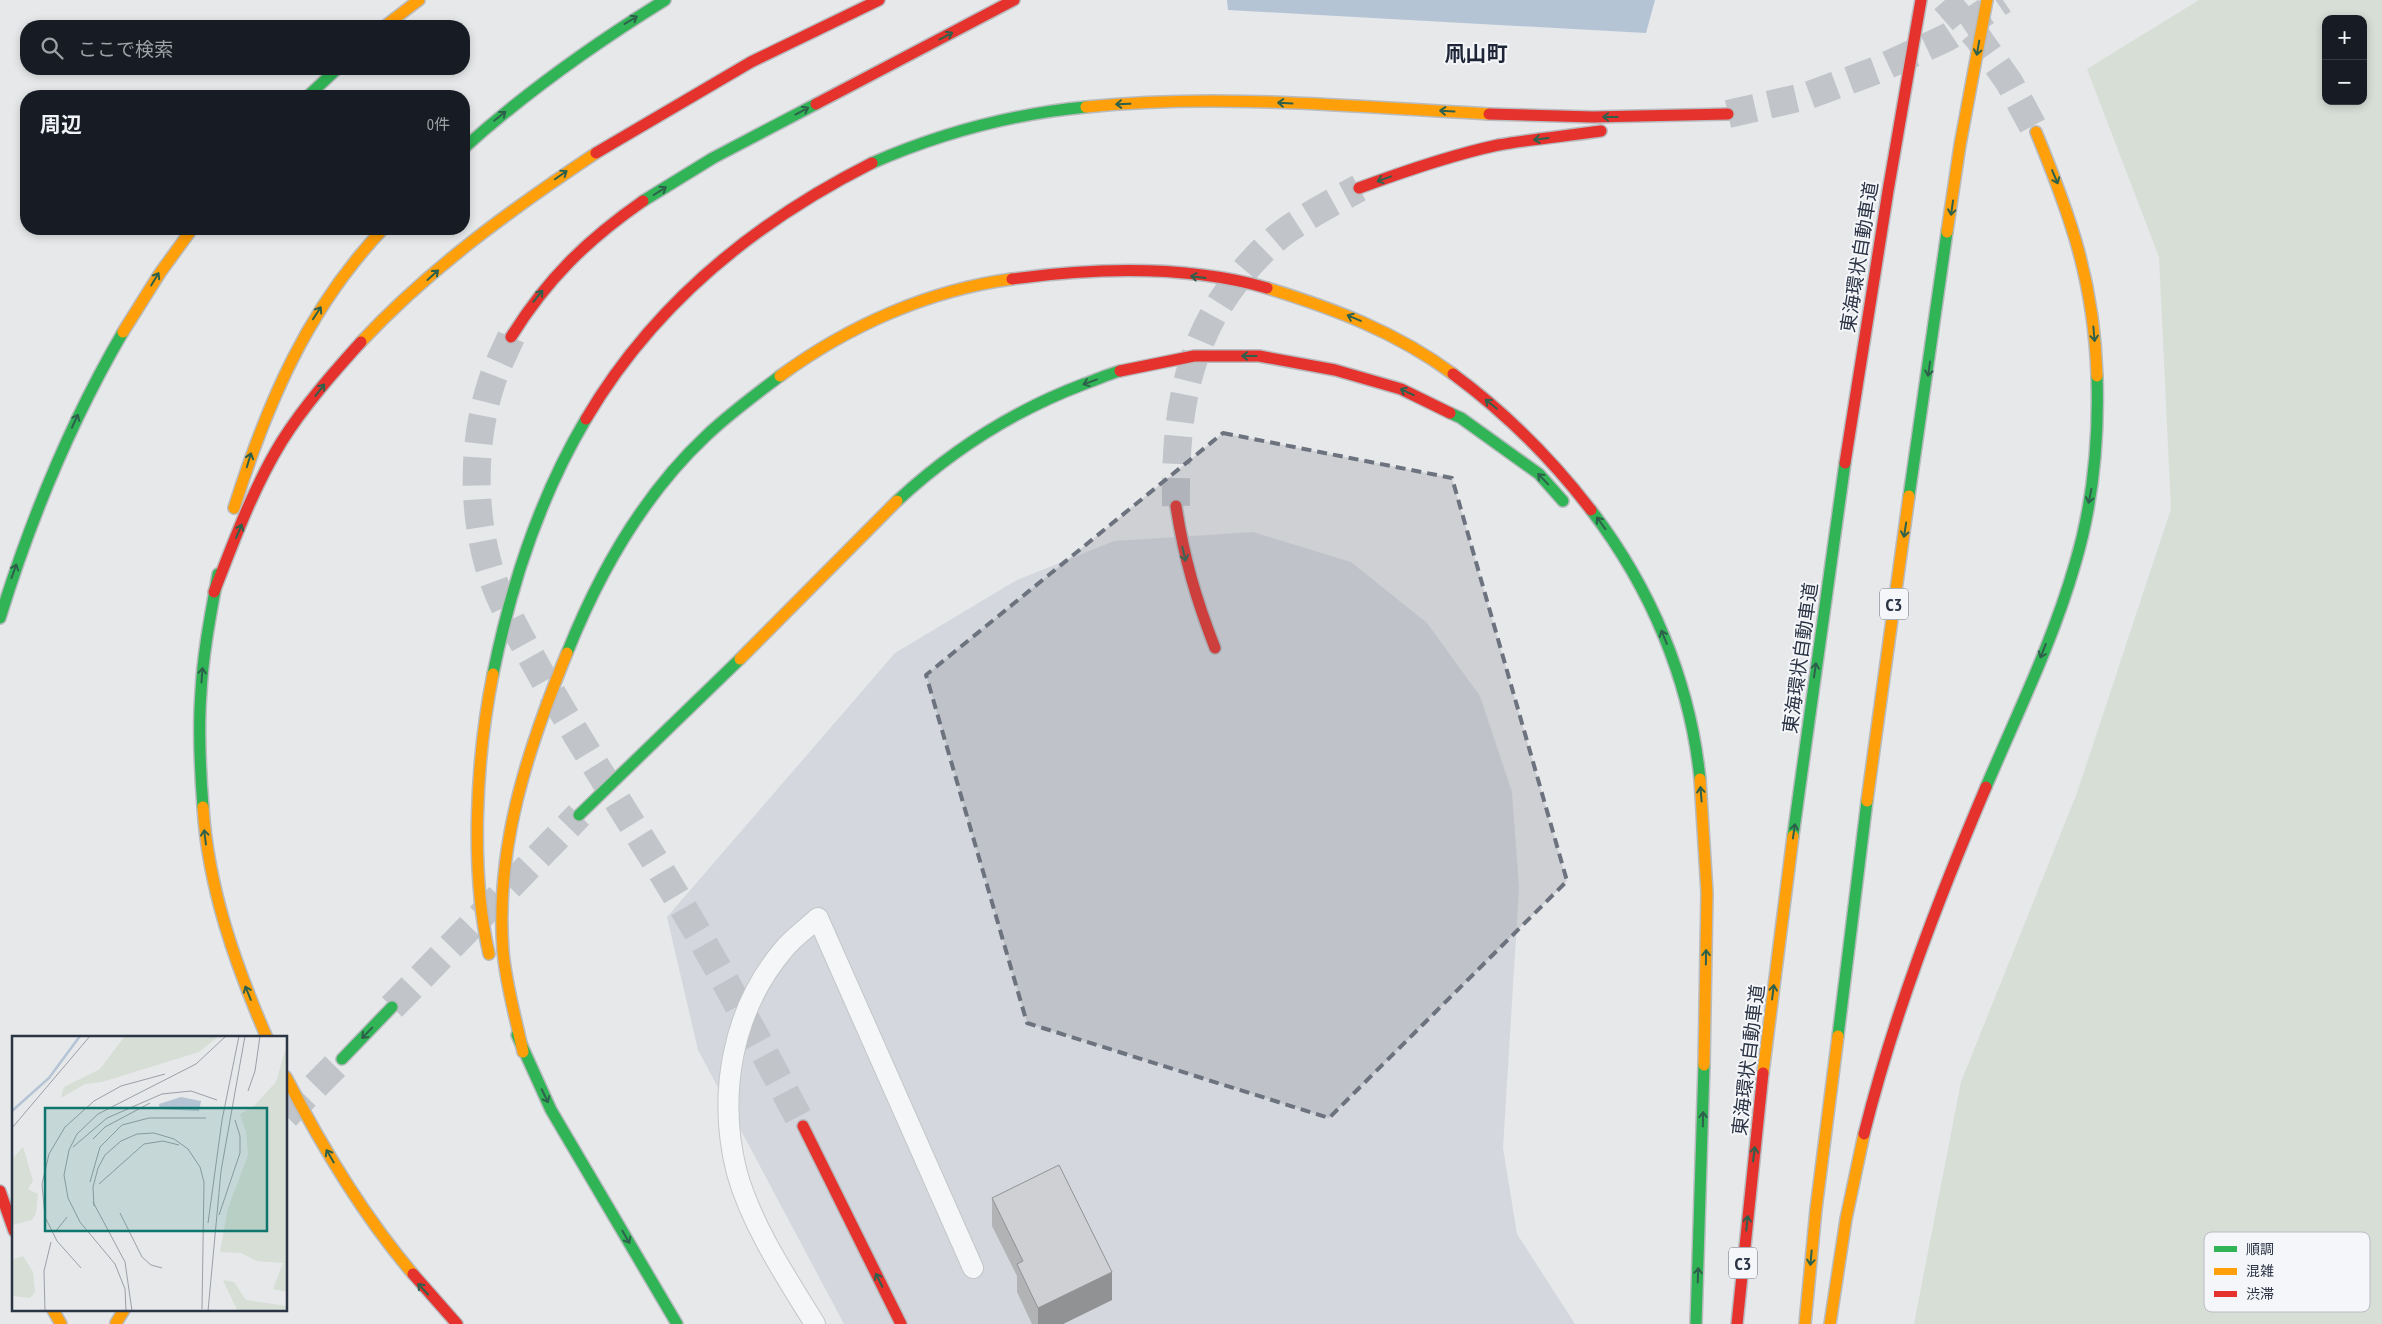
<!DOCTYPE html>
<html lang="ja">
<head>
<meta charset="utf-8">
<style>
	:root { --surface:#171b24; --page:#20242c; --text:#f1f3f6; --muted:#9ea1a6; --line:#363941 }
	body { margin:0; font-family:"PT Sans Narrow","Noto Sans JP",sans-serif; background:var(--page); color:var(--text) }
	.controls { position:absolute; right:15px; top:15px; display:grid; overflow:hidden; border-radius:10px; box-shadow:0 2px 8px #0003 }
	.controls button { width:45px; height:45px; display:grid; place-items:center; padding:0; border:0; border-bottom:1px solid var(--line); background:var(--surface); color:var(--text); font:25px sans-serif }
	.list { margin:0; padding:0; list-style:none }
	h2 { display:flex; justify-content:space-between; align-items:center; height:65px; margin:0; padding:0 20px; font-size:21px }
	h2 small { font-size:16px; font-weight:400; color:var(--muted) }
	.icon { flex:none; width:28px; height:28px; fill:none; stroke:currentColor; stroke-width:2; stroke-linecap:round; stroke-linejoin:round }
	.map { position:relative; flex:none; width:2382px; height:1324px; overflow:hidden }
	.search { position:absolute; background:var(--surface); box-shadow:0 2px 8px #0003; left:20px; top:20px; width:450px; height:55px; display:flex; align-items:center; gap:12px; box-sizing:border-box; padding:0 18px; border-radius:20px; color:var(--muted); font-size:19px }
	.panel { position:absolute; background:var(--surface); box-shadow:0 2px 8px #0003; left:20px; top:90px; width:450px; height:145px; border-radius:20px }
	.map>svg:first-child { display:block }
	.built { fill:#d4d7dd }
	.green { fill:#d6ded6; fill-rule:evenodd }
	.water { fill:#b4c4d5 }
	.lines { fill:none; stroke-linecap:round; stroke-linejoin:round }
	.highway-tunnel { stroke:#c1c4c9; stroke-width:28; stroke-dasharray:28 14; stroke-linecap:butt }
	.lane-casing { stroke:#c4c6c8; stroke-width:22 }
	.fast-casing { stroke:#b8bbbf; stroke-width:14 }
	.slow-casing { stroke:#b8bbbf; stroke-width:14 }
	.jam-casing { stroke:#b8bbbf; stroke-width:14 }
	.lane { stroke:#f5f6f7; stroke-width:20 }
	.fast { stroke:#30b455; stroke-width:11 }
	.slow { stroke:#ff9f0a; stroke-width:11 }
	.jam { stroke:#e5322d; stroke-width:11 }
	.wall { fill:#b1b3b5 }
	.shaded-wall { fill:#909294 }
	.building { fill:#ced0d3; stroke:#909294 }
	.oneway { stroke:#2d614b }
	.marked { fill:#6c737f; fill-opacity:0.2; stroke:#6c737f; stroke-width:4; stroke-dasharray:10 6; stroke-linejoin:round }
	.labels { text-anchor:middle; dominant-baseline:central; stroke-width:4; stroke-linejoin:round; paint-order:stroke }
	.shield { fill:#f4f6f9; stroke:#676e7b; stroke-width:1 }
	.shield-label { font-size:18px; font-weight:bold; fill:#2b3445 }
	.street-label { font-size:19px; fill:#2b3445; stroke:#f4f6f9 }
	.quarter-label { font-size:21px; font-weight:bold; fill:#1d2536; stroke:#f4f6f9 }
	.inset-river { fill:none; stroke:#b4c4d5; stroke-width:2.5 }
	.inset-road { fill:none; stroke:#9ba0a8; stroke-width:1 }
	.view { fill:#0f766e; fill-opacity:0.15; stroke:#0f766e; stroke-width:2.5 }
	.inset-edge { fill:none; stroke:#2b3445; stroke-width:2.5 }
	.key { fill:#f4f6f9; stroke:#b8bcc3; stroke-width:1 }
	.key-label { font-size:14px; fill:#2b3445 }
</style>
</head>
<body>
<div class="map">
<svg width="2382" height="1324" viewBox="0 0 2382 1324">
	<rect width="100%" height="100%" fill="#e6e8ea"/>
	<path class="built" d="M1253 532 1351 562 1427 623 1480 696 1512 792 1519 888 1503 1148 1517 1234 1575 1324H844L698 1050 667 917 895 653 1015 581 1114 541Z"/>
	<path class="green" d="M2199 0H2382V1324H1914L1961 1082 2077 793 2171 509 2159 257 2087 69ZM2326 19H2363V101H2326Z"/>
	<path class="water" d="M1227 0H1655L1646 33 1228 10Z"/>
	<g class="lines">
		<path class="highway-tunnel" d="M1945 0 1978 38 2009 82 2036 132
			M1728 114 1807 96 1877 70 1948 37 2003 0
			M511 337C505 351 497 366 492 381 473 438 472 503 487 560 496 595 515 628 533 660 568 723 607 784 645 845 702 936 753 1031 803 1126
			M1176 506C1175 421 1184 345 1239 277 1253 260 1269 243 1287 230 1310 214 1335 201 1359 188
			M392 1007 579 815
			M286 1116 342 1059"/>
		<defs>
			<path id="lane" d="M815 1324C786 1277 752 1226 737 1173 717 1095 732 1010 784 949 794 937 807 928 818 918L973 1268"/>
			<path id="fast" d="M308 96 337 69
				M464 148C526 92 594 44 665 0
				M872 163C941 133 1011 114 1086 107
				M643 201 713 158 816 104
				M1450 413 1461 418 1539 474 1563 501
				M1909 496 1947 232
				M897 501C951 451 1015 410 1084 384 1096 380 1108 374 1120 371
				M1591 510C1651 588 1690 681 1700 779
				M0 618C31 518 70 423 123 332
				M567 653C599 573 643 495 706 436 729 414 755 395 780 376
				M493 674C511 585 539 498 586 419
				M1986 787C2017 714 2053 641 2075 564 2093 504 2099 439 2097 376
				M203 807C200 768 198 730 201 692 203 652 211 613 218 574
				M579 815 740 659
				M1793 836 1845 463
				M517 1035 551 1110 677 1324
				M1838 1036 1867 801
				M342 1059 392 1007
				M1696 1324 1704 1065"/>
			<path id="slow" d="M385 26 419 0
				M1086 107C1220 93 1356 107 1489 114
				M2036 132C2071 217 2094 282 2097 376
				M1947 232 1960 145 1987 0
				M1267 288C1335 309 1396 332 1453 374
				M123 332 160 273 192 229
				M361 342C430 268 512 209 596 153
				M780 376C848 326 929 290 1012 279
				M234 508C267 404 307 309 383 229
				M740 659 897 501
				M1700 779 1707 893 1704 1065
				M1867 801 1909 496
				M203 807C208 887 235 964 267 1038
				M489 954C470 870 476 759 493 674
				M523 1052C516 1019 506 985 503 951 495 847 528 748 567 653
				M1763 1073 1793 836
				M286 1077C322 1147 362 1214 413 1274
				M53 1310 61 1324
				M116 1323 124 1310
				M1805 1324 1816 1209 1838 1036
				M1830 1324 1846 1219 1864 1134"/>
			<path id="jam" d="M816 104 1014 0
				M1489 114 1593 117 1728 114
				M596 153 751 62 879 0
				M1359 188C1405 171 1451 155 1498 145 1532 139 1567 136 1601 131
				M1012 279C1094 268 1187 265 1267 288
				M511 337C547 279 587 240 643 201
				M1120 371 1194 356H1259L1335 370 1401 389 1450 413
				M1453 374C1506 413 1551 458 1591 510
				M586 419C653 305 755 222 872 163
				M1845 463 1888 191 1921 0
				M1176 506C1184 558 1196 599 1215 648
				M214 592C234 541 253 488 282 441 304 406 333 373 361 342
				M803 1126 901 1324
				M1864 1134C1894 1014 1938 900 1986 787
				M0 1191 14 1231
				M413 1274 457 1324
				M1737 1324 1763 1073"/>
		</defs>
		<use href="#lane" class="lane-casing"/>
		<use href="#fast" class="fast-casing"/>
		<use href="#slow" class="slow-casing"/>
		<use href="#jam" class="jam-casing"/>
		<use href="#lane" class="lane"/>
		<use href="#fast" class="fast"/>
		<use href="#slow" class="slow"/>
		<use href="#jam" class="jam"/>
	</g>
	<path class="wall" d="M992 1198 1112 1300 1063 1324H1032L1017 1292V1276L992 1226Z"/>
	<path class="shaded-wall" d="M1112 1272V1300L1063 1324H1038V1308Z"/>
	<path class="building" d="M1059 1165 1112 1272 1038 1308 1017 1264 1023 1261 992 1198Z"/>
	<defs><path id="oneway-shaft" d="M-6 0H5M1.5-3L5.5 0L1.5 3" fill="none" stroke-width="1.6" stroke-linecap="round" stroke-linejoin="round" transform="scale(1.25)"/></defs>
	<g class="oneway">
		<use href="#oneway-shaft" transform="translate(631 20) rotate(-31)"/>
		<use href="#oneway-shaft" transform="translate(946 36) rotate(-28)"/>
		<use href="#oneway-shaft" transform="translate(1978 48) rotate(100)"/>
		<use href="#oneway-shaft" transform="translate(1285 103) rotate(-177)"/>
		<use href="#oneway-shaft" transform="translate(1123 104) rotate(178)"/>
		<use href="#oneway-shaft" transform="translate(802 111) rotate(-28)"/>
		<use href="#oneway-shaft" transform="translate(1447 111) rotate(-177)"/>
		<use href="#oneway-shaft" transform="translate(500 116) rotate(-39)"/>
		<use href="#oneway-shaft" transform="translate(1610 117) rotate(180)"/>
		<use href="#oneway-shaft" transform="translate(1541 139) rotate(173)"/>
		<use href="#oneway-shaft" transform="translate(561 175) rotate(-35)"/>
		<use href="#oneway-shaft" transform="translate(2055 177) rotate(67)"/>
		<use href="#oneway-shaft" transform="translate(1384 179) rotate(160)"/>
		<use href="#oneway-shaft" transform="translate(660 191) rotate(-32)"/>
		<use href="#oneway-shaft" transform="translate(1952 208) rotate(98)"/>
		<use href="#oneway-shaft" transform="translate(433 275) rotate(-42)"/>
		<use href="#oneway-shaft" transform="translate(1198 277) rotate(-173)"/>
		<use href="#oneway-shaft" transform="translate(155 279) rotate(-59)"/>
		<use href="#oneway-shaft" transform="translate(538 296) rotate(-51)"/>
		<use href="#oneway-shaft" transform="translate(317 313) rotate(-57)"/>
		<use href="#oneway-shaft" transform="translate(1354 318) rotate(-157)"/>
		<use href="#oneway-shaft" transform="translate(2094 334) rotate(85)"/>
		<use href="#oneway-shaft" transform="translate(1249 356) rotate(180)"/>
		<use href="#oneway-shaft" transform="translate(1929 369) rotate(98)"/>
		<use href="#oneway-shaft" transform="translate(1090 382) rotate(160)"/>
		<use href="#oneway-shaft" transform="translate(320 390) rotate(-52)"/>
		<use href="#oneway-shaft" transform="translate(1407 392) rotate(-155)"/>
		<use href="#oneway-shaft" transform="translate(1491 404) rotate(-141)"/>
		<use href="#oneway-shaft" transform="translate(75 421) rotate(-65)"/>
		<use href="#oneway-shaft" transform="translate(249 460) rotate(-73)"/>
		<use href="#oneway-shaft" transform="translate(1543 479) rotate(-134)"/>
		<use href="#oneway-shaft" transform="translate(2090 496) rotate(101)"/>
		<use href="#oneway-shaft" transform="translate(1601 523) rotate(-126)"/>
		<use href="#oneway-shaft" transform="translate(1905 530) rotate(99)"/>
		<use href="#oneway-shaft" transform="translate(239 531) rotate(-67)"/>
		<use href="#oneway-shaft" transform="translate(1184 554) rotate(77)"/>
		<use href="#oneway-shaft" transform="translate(14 571) rotate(-70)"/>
		<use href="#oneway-shaft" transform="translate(1664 637) rotate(-112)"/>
		<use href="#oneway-shaft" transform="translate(2043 651) rotate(112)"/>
		<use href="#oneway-shaft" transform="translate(1815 670) rotate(-82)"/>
		<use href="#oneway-shaft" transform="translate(202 675) rotate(-86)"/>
		<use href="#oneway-shaft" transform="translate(1701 794) rotate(-95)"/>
		<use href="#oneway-shaft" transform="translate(1794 831) rotate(-82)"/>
		<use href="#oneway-shaft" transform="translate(205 837) rotate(-97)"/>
		<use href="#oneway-shaft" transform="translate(1706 957) rotate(-89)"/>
		<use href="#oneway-shaft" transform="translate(1773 992) rotate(-83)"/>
		<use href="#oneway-shaft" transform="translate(248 993) rotate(-112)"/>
		<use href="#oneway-shaft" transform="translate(367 1033) rotate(134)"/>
		<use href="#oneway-shaft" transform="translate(545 1096) rotate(64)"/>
		<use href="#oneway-shaft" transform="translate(1703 1119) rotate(-89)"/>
		<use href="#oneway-shaft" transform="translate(1754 1154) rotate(-83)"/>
		<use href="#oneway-shaft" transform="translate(330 1156) rotate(-120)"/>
		<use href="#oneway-shaft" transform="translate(1747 1223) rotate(-85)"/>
		<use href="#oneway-shaft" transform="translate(626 1237) rotate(60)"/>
		<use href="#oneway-shaft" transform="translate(1811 1258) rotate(95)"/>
		<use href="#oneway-shaft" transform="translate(1698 1275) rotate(-88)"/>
		<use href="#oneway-shaft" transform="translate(879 1280) rotate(-116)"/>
		<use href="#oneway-shaft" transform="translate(423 1289) rotate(-133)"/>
	</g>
	<path class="marked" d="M1223 433 1452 478 1567 881 1329 1118 1027 1023 926 675Z"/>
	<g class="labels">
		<g class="shield">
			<rect x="1880" y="588.5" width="28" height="31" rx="4"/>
			<rect x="1729" y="1247.5" width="28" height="31" rx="4"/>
		</g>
		<g class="shield-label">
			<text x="1894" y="604">C3</text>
			<text x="1743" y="1263">C3</text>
		</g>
		<g class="street-label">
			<text transform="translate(1859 257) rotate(-81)">東海環状自動車道</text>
			<text transform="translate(1800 658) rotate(-82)">東海環状自動車道</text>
			<text transform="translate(1748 1060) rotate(-83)">東海環状自動車道</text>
		</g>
		<g class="quarter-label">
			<text x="1476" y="53">凧山町</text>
		</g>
	</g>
	<g transform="translate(12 1036)">
		<rect width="275" height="275" fill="#e6e8ea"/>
		<path d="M113 0H207L187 16 90 46 73 48 49 62 52 51 88 33ZM275 8V256L261 253 271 227 245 225 229 217 208 216 216 172 236 119 234 96 228 78 242 70 264 46ZM11 111 21 145 16 153 26 158 24 177 20 184 0 189V123ZM11 220 21 236 23 256 18 262 0 260V224ZM211 244 222 246 234 264 275 270V275L225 274Z" fill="#d6ded6"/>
		<path d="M169 61 189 65 187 75 148 73 147 68Z" fill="#b4c4d5"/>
		<path class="inset-river" d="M0 75 37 42 68 0"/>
		<path class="inset-road" d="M236 55 243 35 248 0M0 92 78 0M81 103 93 91 138 67M61 111 95 82 150 58 179 55 205 64M78 146 88 111 110 89 137 82H194M87 148 132 108 151 105 167 109M81 166 113 226 120 275M82 170 81 151 86 132 93 119 109 105 125 98 142 97 162 103 176 113 188 131 192 146 190 273M108 177 130 221 139 229 150 232M207 179 228 117V100L223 84M196 187 210 84 227 0M44 195 55 181M69 232 45 205 33 181 30 148 37 118 53 91 82 65 109 50 153 38M33 275 32 235 39 206M114 275 113 253 103 228 68 186 56 162 52 139 57 114 65 98 86 78 184 28 214 0M196 275 209 135 233 0"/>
		<path class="view" d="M33 72H255V195H33Z"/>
		<rect width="275" height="275" class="inset-edge"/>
	</g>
	<rect x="2204" y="1232" width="166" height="80" rx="8" class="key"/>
	<rect x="2214" y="1246" width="23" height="6" fill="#30b455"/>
	<rect x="2214" y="1268" width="23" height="7" fill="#ff9f0a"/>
	<rect x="2214" y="1291" width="23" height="6" fill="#e5322d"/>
	<g class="key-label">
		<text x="2246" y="1254">順調</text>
		<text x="2246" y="1276">混雑</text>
		<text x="2246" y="1299">渋滞</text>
	</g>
</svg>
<div class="controls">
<button>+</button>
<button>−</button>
</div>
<div class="search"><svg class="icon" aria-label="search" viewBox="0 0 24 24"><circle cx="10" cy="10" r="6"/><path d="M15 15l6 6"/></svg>ここで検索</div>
<section class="panel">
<h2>周辺<small>0件</small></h2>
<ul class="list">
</ul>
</section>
</div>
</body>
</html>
